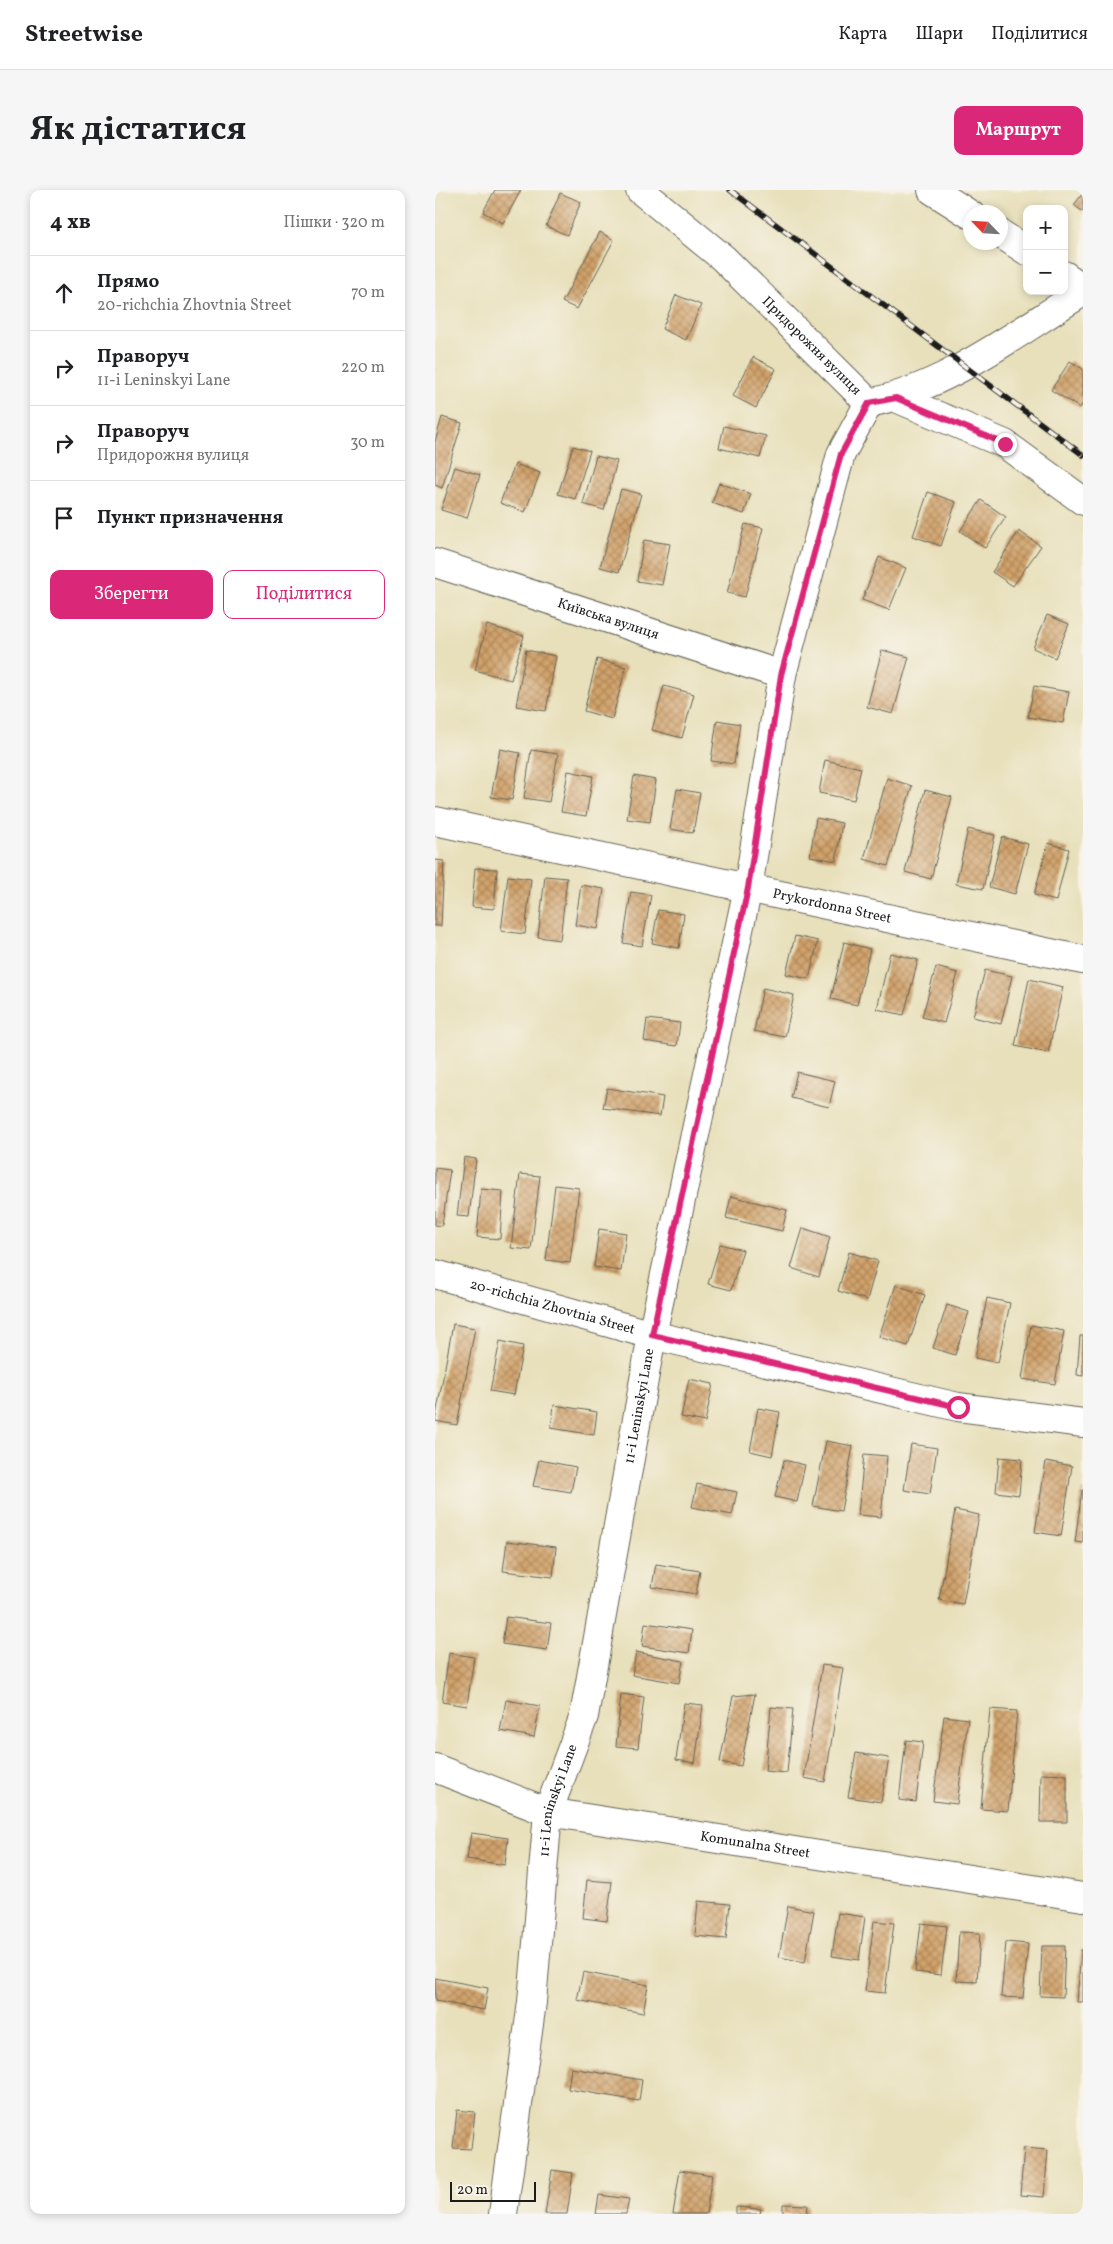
<!DOCTYPE html>
<html lang="uk">
<head>
<meta charset="utf-8">
<style>
	:root { --surface:#fff; --page:#f6f6f6; --text:#202124; --muted:#757577; --line:#e0e0e0; --accent:#db2777 }
	body { margin:0; font-family:Vollkorn,serif; background:var(--page); color:var(--text) }
	.controls { position:absolute; right:15px; top:15px; display:grid; overflow:hidden; border-radius:10px; box-shadow:0 2px 8px #0003 }
	.controls button { width:45px; height:45px; display:grid; place-items:center; padding:0; border:0; border-bottom:1px solid var(--line); background:var(--surface); color:var(--text); font:25px sans-serif }
	.compass { position:absolute; left:528px; top:15px; width:45px; height:45px; border-radius:50%; background:var(--surface); box-shadow:0 2px 8px #0003; rotate:295deg }
	.scale { position:absolute; left:15px; bottom:12px; width:86px; box-sizing:border-box; padding-left:5px; border:2px solid #1c1c1c; border-top:0; font-size:14px; line-height:18px; white-space:nowrap; color:#1c1c1c; -webkit-text-stroke:4px #f7f3e8; paint-order:stroke }
	.stop { position:absolute; width:15px; height:15px; margin:-11px; border:4px solid #db2777; border-radius:50%; background:#fff }
	.stop.end { background:#db2777; border-color:#fff; box-shadow:0 1px 5px #0008 }
	.list { margin:0; padding:0; list-style:none }
	h2 { display:flex; justify-content:space-between; align-items:center; height:65px; margin:0; padding:0 20px; font-size:21px }
	h2 small { font-size:16px; font-weight:400; color:var(--muted) }
	.list li { display:grid; grid-template-columns:32px 1fr auto; gap:15px; align-items:center; box-sizing:border-box; height:75px; padding:0 20px; border-top:1px solid var(--line) }
	.list b { display:block; font-size:19px; white-space:nowrap }
	.list p { margin:0; font-size:16px; white-space:nowrap; color:var(--muted) }
	.list em { font-size:16px; font-style:normal; color:var(--muted) }
	.actions { display:flex; gap:10px; padding:15px 20px }
	.actions a { flex:1; padding:11px 0; border:1px solid var(--accent); border-radius:10px; text-align:center; font-size:18px; color:var(--accent) }
	.actions .main { background:var(--accent); color:#fff }
	.icon { flex:none; width:28px; height:28px; fill:none; stroke:currentColor; stroke-width:2; stroke-linecap:round; stroke-linejoin:round }
	.map { position:relative; flex:none; width:648px; height:2024px; overflow:hidden; border-radius:10px }
	header { display:flex; align-items:center; gap:30px; box-sizing:border-box; height:70px; padding:0 25px; background:var(--surface); border-bottom:1px solid var(--line) }
	header strong { font-size:24px }
	nav { display:flex; gap:28px; margin-inline-start:auto; font-size:18px }
	.intro { display:flex; align-items:center; justify-content:space-between; box-sizing:border-box; height:120px; padding:0 30px }
	h1 { margin:0; font-size:35px }
	.button { padding:12px 22px; border-radius:10px; background:var(--accent); color:#fff; font-size:18px; font-weight:700 }
	main { display:flex; gap:30px; padding:0 30px }
	aside { flex:1; background:var(--surface); border-radius:10px; box-shadow:0 2px 8px #0003 }
	.map>svg:first-child { display:block }
	.building { fill:url(#building-cross-hatch) }
	.lines { fill:none; stroke-linecap:round; stroke-linejoin:round }
	.minor-casing { stroke:#636154; stroke-width:30 }
	.tertiary-casing { stroke:#636154; stroke-width:30 }
	.minor { stroke:#fff; stroke-width:28 }
	.tertiary { stroke:#fff; stroke-width:28 }
	.rail-casing { stroke:#1c1c1c; stroke-width:5.5 }
	.rail { stroke:#f7f3e8; stroke-width:4; stroke-dasharray:11; stroke-linecap:butt }
	.route { stroke:#db2777; stroke-width:6 }
	.labels { text-anchor:middle; dominant-baseline:central; stroke-width:5; stroke-linejoin:round; paint-order:stroke }
	.street-label { font-size:14px; fill:#1c1c1c; stroke:#f7f3e8 }
</style>
</head>
<body>
<header>
<strong>Streetwise</strong>
<nav><a>Карта</a><a>Шари</a><a>Поділитися</a></nav>
</header>
<div class="intro"><h1>Як дістатися</h1><a class="button">Маршрут</a></div>
<main>
<aside>
<h2>4 хв<small>Пішки · 320 m</small></h2>
<ul class="list">
<li><svg class="icon" aria-label="ahead" viewBox="0 0 24 24"><path d="M12 20V5M6 11l6-6 6 6"/></svg><div><b>Прямо</b><p>20-richchia Zhovtnia Street</p></div><em>70 m</em></li>
<li><svg class="icon" aria-label="right" viewBox="0 0 24 24"><path d="M7 20v-9h11M14 6l5 5-5 5"/></svg><div><b>Праворуч</b><p>11-i Leninskyi Lane</p></div><em>220 m</em></li>
<li><svg class="icon" aria-label="right" viewBox="0 0 24 24"><path d="M7 20v-9h11M14 6l5 5-5 5"/></svg><div><b>Праворуч</b><p>Придорожня вулиця</p></div><em>30 m</em></li>
<li><svg class="icon" aria-label="arrive" viewBox="0 0 24 24"><path d="M6 21V4h12l-3 4 3 4H6"/></svg><div><b>Пункт призначення</b></div></li>
</ul>
<div class="actions"><a class="main">Зберегти</a><a>Поділитися</a></div>
</aside>
<div class="map">
<svg width="648" height="2024" viewBox="0 0 648 2024">
	<defs>
		<pattern id="building-cross-hatch" width="8" height="8" patternUnits="userSpaceOnUse" patternTransform="scale(1.25)"><rect width="8" height="8" fill="#d1a26b"/><path d="M0 0l8 8M0 8l8-8" fill="none" stroke="#a98357"/></pattern>
	</defs>
	<rect width="100%" height="100%" fill="#f7f3e8"/>
	<filter id="ink" filterUnits="userSpaceOnUse"><feTurbulence type="fractalNoise" baseFrequency=".02" numOctaves="2"/><feDisplacementMap in="SourceGraphic" scale="10" xChannelSelector="R" yChannelSelector="G"/><feConvolveMatrix kernelMatrix="1 2 1 2 8 2 1 2 1" color-interpolation-filters="sRGB"/></filter>
	<filter id="wash" filterUnits="userSpaceOnUse"><feTurbulence type="fractalNoise" baseFrequency=".0096" numOctaves="4" result="noise"/><feDisplacementMap in="SourceGraphic" scale="20" xChannelSelector="R" yChannelSelector="G"/><feGaussianBlur stdDeviation="1.12" result="paint"/><feColorMatrix in="noise" values="0 0 0 0 0 0 0 0 0 0 0 0 0 0 0 0 0 1.4 0 .05"/><feComposite in="paint" operator="in"/></filter>
	<g filter="url(#wash)">
		<rect width="100%" height="100%" fill="#e8e0bb"/>
		<g id="blocks">
			<path class="building" d="M60 0H86L68 33 48 22Z
				M125 3 146 12 132 45 111 36Z
				M648 3V22L639 15Z
				M165 42 179 50 142 119 127 112Z
				M241 105 266 115 251 150 227 139Z
				M318 167 341 179 321 218 298 206Z
				M635 171 648 179V213L645 218 616 200Z
				M7 227 27 233 7 298 0 295V252Z
				M289 236 331 246 325 268 284 258Z
				M138 256 155 261 140 309 123 304Z
				M161 266 182 271 169 320 148 314Z
				M80 274 105 283 90 322 65 313Z
				M20 277 45 285 32 328 6 320Z
				M284 293 316 304 309 324 277 313Z
				M186 299 206 304 184 382 165 377Z
				M493 302 521 312 506 356 478 346Z
				M546 310 571 327 550 358 525 341Z
				M310 334 328 338 310 407 292 403Z
				M584 341 606 356 578 396 557 382Z
				M209 350 235 354 227 395 202 391Z
				M444 367 471 378 454 420 427 410Z
				M612 425 634 434 620 468 598 458Z
				M52 435 89 446 76 490 40 480Z
				M91 460 121 466 111 521 81 516Z
				M447 460 474 467 458 524 432 517Z
				M162 469 191 477 177 529 149 521Z
				M229 496 259 504 247 548 217 540Z
				M599 496 634 502 628 533 593 527Z
				M282 530 305 534 299 574 276 571Z
				M65 559 85 563 77 610 56 607Z
				M96 560 123 564 114 612 89 608Z
				M390 570 426 578 419 610 384 603Z
				M133 581 158 586 151 626 126 622Z
				M199 586 221 590 215 632 192 629Z
				M452 588 477 596 453 676 429 669Z
				M242 599 265 603 258 643 235 639Z
				M490 600 517 607 496 689 470 682Z
				M381 628 407 633 401 671 375 666Z
				M533 639 560 645 548 699 521 694Z
				M567 647 593 654 580 704 554 697Z
				M613 653 634 659 621 711 599 705Z
				M0 670 9 671 6 736H0Z
				M40 678 62 679 59 719 37 717Z
				M73 686 96 689 90 744 66 741Z
				M110 686 132 688 125 750 103 747Z
				M146 695 169 699 163 739 140 735Z
				M196 702 216 705 207 756 188 753Z
				M223 720 249 724 244 758 217 753Z
				M360 746 383 751 374 789 351 784Z
				M409 752 435 759 422 815 396 809Z
				M455 763 483 770 469 825 442 819Z
				M501 777 523 783 509 833 487 827Z
				M550 780 577 786 566 834 538 827Z
				M594 789 628 797 613 863 580 856Z
				M328 798 359 805 350 847 319 841Z
				M212 829 245 833 242 856 209 851Z
				M362 882 400 891 394 917 356 908Z
				M172 898 228 907 225 926 168 918Z
				M29 967 41 969 34 1027 22 1026Z
				M0 978 15 980 7 1036 0 1035Z
				M85 984 105 986 96 1060 76 1058Z
				M120 995 144 998 135 1073 111 1070Z
				M46 999 68 1001 65 1049 42 1047Z
				M296 1006 352 1020 347 1041 291 1028Z
				M368 1038 395 1047 384 1087 356 1078Z
				M164 1039 191 1043 186 1081 159 1077Z
				M285 1054 308 1060 296 1100 273 1094Z
				M414 1062 443 1071 432 1110 403 1101Z
				M461 1095 490 1105 473 1156 444 1147Z
				M552 1108 575 1113 563 1173 540 1168Z
				M512 1115 534 1122 520 1165 498 1158Z
				M18 1134 40 1138 22 1235 0 1231Z
				M596 1135 629 1141 620 1194 587 1189Z
				M645 1146H648V1186L642 1185Z
				M65 1151 88 1156 79 1205 55 1201Z
				M254 1189 278 1194 270 1232 246 1227Z
				M119 1215 162 1222 159 1245 116 1238Z
				M323 1218 345 1222 337 1266 315 1261Z
				M391 1251 418 1256 406 1321 378 1316Z
				M476 1254 502 1258 495 1304 469 1300Z
				M429 1264 452 1266 446 1327 423 1325Z
				M564 1267 587 1269 584 1305 561 1302Z
				M104 1270 141 1277 136 1302 98 1296Z
				M349 1270 370 1275 362 1312 340 1307Z
				M611 1271 637 1276 626 1346 600 1342Z
				M262 1294 302 1302 297 1325 257 1317Z
				M647 1300H648V1353L640 1352Z
				M520 1320 544 1325 528 1414 504 1410Z
				M72 1351 121 1357 118 1387 68 1381Z
				M221 1374 265 1381 261 1404 217 1397Z
				M71 1427 116 1433 112 1460 67 1454Z
				M210 1433 257 1440 254 1463 207 1456Z
				M201 1462 248 1471 244 1493 197 1485Z
				M14 1463 39 1467 32 1516 7 1512Z
				M387 1475 408 1478 390 1592 369 1588Z
				M186 1504 209 1507 203 1558 181 1556Z
				M320 1504 306 1576 285 1572 298 1506Z
				M71 1510 105 1516 99 1547 65 1541Z
				M249 1513 268 1515 260 1573 241 1570Z
				M336 1517 358 1519 352 1583 330 1581Z
				M555 1519 582 1521 573 1621 546 1619Z
				M509 1526 533 1529 522 1614 498 1611Z
				M471 1550 488 1552 481 1612 464 1610Z
				M421 1563 454 1568 446 1612 413 1607Z
				M606 1584 632 1585V1632H605Z
				M36 1643 73 1648 70 1675 32 1669Z
				M152 1690 177 1692 172 1731 148 1728Z
				M263 1711 295 1714 291 1749 260 1746Z
				M353 1716 379 1721 370 1772 344 1767Z
				M403 1723 430 1727 424 1770 397 1766Z
				M439 1731 459 1733 450 1803 430 1801Z
				M486 1733 512 1736 506 1785 480 1782Z
				M524 1742 545 1743 542 1792 521 1791Z
				M571 1752 593 1754 588 1808 566 1807Z
				M607 1756H630L628 1807 605 1806Z
				M646 1760H648V1812H642Z
				M148 1782 213 1795 208 1823 142 1810Z
				M0 1788 53 1798 49 1820 0 1811Z
				M136 1878 207 1890 204 1911 133 1899Z
				M22 1920 40 1922 36 1959 18 1958Z
				M589 1958 613 1960 609 2007 585 2005Z
				M117 1980 138 1983 132 2024H110Z
				M245 1980 277 1985 271 2024H238Z
				M164 2005 194 2009 191 2024H161Z
				M348 2014 373 2015 372 2024H348Z
				M301 2017 326 2019 325 2024H301Z"/>
		</g>
	</g>
	<g filter="url(#ink)">
		<use href="#blocks" fill-opacity="0" stroke="#636154" stroke-width="1"/>
		<g class="lines">
			<defs>
				<g id="minor">
					<path id="s1" d="M205 0 288 68 434 213C512 197 581 143 648 102"/>
					<path d="M461 208 570 254 648 311"/>
					<path id="s2" d="M0 373 347 485"/>
					<path id="s3" d="M0 631 648 770"/>
					<path id="s4" d="M0 1084 217 1145 523 1217 648 1233"/>
					<path id="s5" d="M0 1578 113 1622 648 1707"/>
					<path id="s6" d="M68 2024 97 1812 113 1622 149 1526 217 1145 313 698 347 485 406 264 434 213"/>
				</g>
				<path id="tertiary" d="M497 0 536 25
					M566 44 592 61
					M629 85 648 98"/>
			</defs>
			<use href="#minor" class="minor-casing"/>
			<use href="#tertiary" class="tertiary-casing"/>
			<use href="#minor" class="minor"/>
			<use href="#tertiary" class="tertiary"/>
			<defs>
				<path id="rail" d="M295 0 648 265"/>
			</defs>
			<use href="#rail" class="rail-casing"/>
			<use href="#rail" class="rail"/>
		</g>
	</g>
	<g class="lines" filter="url(#ink)">
		<path class="route" d="M523 1217 217 1145 313 698 346 485 406 264 434 213 461 208 570 254"/>
	</g>
	<g class="labels">
		<g class="street-label">
			<text stroke="none"><textPath href="#s1" startOffset="232">Придорожня вулиця</textPath></text>
			<text stroke="none"><textPath href="#s2" startOffset="182">Київська вулиця</textPath></text>
			<text stroke="none"><textPath href="#s3" startOffset="406">Prykordonna Street</textPath></text>
			<text stroke="none"><textPath href="#s4" startOffset="122">20-richchia Zhovtnia Street</textPath></text>
			<text stroke="none"><textPath href="#s6" startOffset="822">11-i Leninskyi Lane</textPath></text>
			<text stroke="none"><textPath href="#s6" startOffset="418">11-i Leninskyi Lane</textPath></text>
			<text stroke="none"><textPath href="#s5" startOffset="331">Komunalna Street</textPath></text>
		</g>
	</g>
</svg>
<div class="controls">
<button>+</button>
<button>−</button>
</div>
<svg class="compass" viewBox="-18 -18 36 36"><path d="M0-13l5 13h-10z" fill="#e53935"/><path d="M0 13l5-13h-10z" fill="#757577"/></svg>
<div class="scale">20 m</div>
<div class="stop" style="left:523px;top:1217px"></div>
<div class="stop end" style="left:570px;top:254px"></div>
</div>
</main>
</body>
</html>
